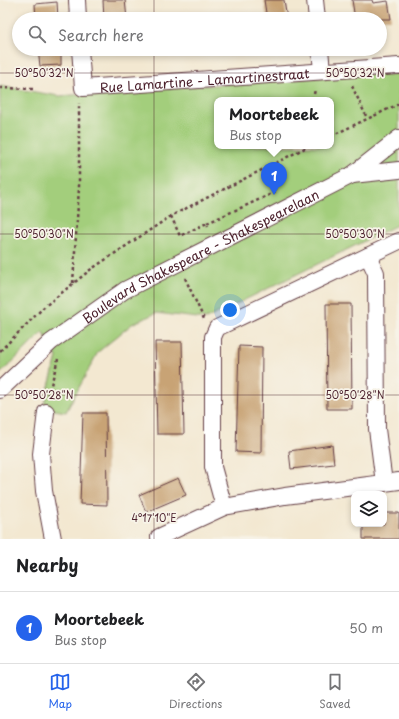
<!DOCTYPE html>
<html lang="en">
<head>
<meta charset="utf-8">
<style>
	:root { --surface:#fff; --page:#f6f6f6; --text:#202124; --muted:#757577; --line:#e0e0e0; --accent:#2563eb }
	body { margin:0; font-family:"Playpen Sans",sans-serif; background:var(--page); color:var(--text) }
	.controls { position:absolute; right:12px; bottom:12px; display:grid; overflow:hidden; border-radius:8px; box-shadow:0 2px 6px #0003 }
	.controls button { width:36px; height:36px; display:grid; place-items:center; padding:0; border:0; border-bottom:1px solid var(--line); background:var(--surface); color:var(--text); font:20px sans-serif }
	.you { position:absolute; left:230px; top:310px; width:14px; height:14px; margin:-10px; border:3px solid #fff; border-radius:50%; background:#1a73e8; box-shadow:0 0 0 6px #1a73e833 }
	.badge { display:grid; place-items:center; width:26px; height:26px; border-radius:50%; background:var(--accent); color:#fff; font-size:13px; font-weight:700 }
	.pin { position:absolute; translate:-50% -33px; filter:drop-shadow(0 1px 2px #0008) }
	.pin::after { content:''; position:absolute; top:21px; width:14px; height:12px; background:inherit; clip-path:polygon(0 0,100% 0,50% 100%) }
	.popup { position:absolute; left:214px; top:97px; width:120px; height:52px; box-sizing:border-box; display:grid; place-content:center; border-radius:8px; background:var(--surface); filter:drop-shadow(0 1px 3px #0005); font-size:13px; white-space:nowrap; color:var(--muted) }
	.popup b { font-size:15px; color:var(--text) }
	.popup::after { content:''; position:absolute; left:50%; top:100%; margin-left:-8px; border:8px solid transparent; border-top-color:var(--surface) }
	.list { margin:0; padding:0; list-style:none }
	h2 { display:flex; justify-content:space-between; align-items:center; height:52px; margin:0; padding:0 16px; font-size:17px }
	h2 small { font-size:13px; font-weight:400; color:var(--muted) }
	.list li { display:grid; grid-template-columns:26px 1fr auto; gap:12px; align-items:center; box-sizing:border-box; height:72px; padding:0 16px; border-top:1px solid var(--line) }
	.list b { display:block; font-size:15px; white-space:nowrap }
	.list p { margin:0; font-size:13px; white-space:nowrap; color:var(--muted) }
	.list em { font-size:13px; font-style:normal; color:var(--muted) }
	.icon { flex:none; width:22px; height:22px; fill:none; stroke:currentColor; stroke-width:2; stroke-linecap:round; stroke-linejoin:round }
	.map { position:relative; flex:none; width:399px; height:539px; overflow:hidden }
	.search { position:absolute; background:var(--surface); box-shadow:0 2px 6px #0003; left:12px; right:12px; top:12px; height:44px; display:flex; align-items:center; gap:10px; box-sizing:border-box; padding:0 14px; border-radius:22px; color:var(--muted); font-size:15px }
	.sheet { height:124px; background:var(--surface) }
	nav { display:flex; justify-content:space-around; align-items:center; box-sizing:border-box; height:56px; border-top:1px solid var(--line); background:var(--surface); font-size:11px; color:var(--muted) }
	nav a { display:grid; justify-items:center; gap:2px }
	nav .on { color:var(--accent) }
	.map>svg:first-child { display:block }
	.green { fill:#a3ce7b; stroke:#767653; fill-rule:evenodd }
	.building { fill:#c8a374 }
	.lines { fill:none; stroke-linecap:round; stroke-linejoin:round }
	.minor-casing { stroke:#633d44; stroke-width:18 }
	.path { stroke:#633d44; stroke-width:2.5; stroke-dasharray:3 3; stroke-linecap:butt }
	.minor { stroke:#fff; stroke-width:16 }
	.ticks { fill:none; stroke:#4a1f2b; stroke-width:1; stroke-opacity:0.45 }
	.labels { text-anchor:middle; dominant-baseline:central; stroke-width:3.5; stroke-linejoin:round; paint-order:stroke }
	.street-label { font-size:13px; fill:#4a1f2b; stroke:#f7f3e8 }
	.ticks-label { font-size:10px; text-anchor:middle; fill:#4a1f2b; stroke:#f7f3e8; stroke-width:3.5; stroke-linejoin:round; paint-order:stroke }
</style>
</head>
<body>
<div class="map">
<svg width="399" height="539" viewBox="0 0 399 539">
	<rect width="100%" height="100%" fill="#f7f3e8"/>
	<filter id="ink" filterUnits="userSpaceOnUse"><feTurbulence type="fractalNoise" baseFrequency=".025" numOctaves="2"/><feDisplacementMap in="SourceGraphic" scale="8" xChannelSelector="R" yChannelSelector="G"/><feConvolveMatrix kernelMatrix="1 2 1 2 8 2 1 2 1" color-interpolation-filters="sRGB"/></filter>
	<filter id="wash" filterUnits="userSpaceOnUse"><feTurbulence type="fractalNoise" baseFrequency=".012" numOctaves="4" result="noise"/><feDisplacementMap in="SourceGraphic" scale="16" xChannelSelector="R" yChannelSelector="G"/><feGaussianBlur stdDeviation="0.9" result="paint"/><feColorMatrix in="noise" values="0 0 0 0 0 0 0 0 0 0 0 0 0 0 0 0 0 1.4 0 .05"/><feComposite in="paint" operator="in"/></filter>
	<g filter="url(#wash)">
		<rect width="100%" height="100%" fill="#f3e8d1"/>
		<path class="green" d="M399 72V224L206 319 156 313 132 324 98 352 66 412 43 408 57 357 43 332 0 374V86L59 96ZM217 100H331V146H217Z"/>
		<g id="blocks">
			<path class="building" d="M103 0H125L127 19H104Z
				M264 0H284L287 19H267Z
				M352 0H372L373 3 388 1 391 19H355Z
				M57 2 58 19H36L35 4Z
				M38 49H61V65L40 66Z
				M326 304H351L352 409H327Z
				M155 342H182L184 434H157Z
				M239 346 262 347 261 453 236 452Z
				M83 413H106L107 505 80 504Z
				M332 445 334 464 291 469 289 451Z
				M178 478 186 495 146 512 139 495Z
				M384 513H399V539H363V524H384Z"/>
		</g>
	</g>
	<g filter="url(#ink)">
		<use href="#blocks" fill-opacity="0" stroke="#633d44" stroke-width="1"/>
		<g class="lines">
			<defs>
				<g id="minor">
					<path d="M77 0 78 19"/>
					<path d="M315 0 317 19"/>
					<path id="s1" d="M80 49 83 88 399 66"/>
					<path d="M320 49 322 71"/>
					<path d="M352 175 399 170"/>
					<path d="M368 256 376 273 377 429 384 483"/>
					<path id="s2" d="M0 390 51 342 125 290 352 175 399 138"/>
					<path d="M46 412 41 454 44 491 53 539"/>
					<path d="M224 507 213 467V337L217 328 399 241"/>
					<path d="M159 537 224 507 285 496 399 481"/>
				</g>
			</defs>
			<use href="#minor" class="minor-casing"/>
			<path class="path" d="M352 86 367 118
				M0 88 33 89
				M313 100 315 89
				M331 136 399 104
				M171 216 180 236 207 223 208 226
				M207 223 276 192 265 170
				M185 278 204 319
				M73 283 79 188V103
				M0 351 44 307 90 270 171 216 309 146
				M48 396 58 359"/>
			<use href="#minor" class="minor"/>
		</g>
	</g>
	<path class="ticks" d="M154 0V19M154 49V539M0 73H399M0 234H399M0 395H399"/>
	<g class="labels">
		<g class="street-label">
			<text stroke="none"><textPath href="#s1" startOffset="161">Rue Lamartine - Lamartinestraat</textPath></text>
			<text stroke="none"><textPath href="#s2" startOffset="243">Boulevard Shakespeare - Shakespearelaan</textPath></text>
		</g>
	</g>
	<g class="ticks-label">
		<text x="44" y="77">50°50'32"N</text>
		<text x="355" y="77">50°50'32"N</text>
		<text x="44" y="238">50°50'30"N</text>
		<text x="355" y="238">50°50'30"N</text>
		<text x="44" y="399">50°50'28"N</text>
		<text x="355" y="399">50°50'28"N</text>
		<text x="154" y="522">4°17'10"E</text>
	</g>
</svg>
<div class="controls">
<button><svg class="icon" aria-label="layers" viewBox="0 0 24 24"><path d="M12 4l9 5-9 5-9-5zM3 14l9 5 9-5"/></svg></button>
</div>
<div class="you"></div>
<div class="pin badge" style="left:274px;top:195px">1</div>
<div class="popup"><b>Moortebeek</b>Bus stop</div>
<div class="search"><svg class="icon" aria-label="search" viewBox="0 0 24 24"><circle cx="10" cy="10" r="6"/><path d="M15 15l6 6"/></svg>Search here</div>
</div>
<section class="sheet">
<h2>Nearby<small></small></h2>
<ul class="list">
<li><span class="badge">1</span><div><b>Moortebeek</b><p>Bus stop</p></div><em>50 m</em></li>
</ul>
</section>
<nav>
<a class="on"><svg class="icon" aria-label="map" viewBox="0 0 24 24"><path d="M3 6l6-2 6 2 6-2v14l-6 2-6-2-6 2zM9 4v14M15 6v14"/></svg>Map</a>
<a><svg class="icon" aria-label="directions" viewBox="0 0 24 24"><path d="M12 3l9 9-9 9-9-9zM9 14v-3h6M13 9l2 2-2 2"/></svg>Directions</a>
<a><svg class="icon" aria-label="saved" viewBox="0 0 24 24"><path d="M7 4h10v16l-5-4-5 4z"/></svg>Saved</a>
</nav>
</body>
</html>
